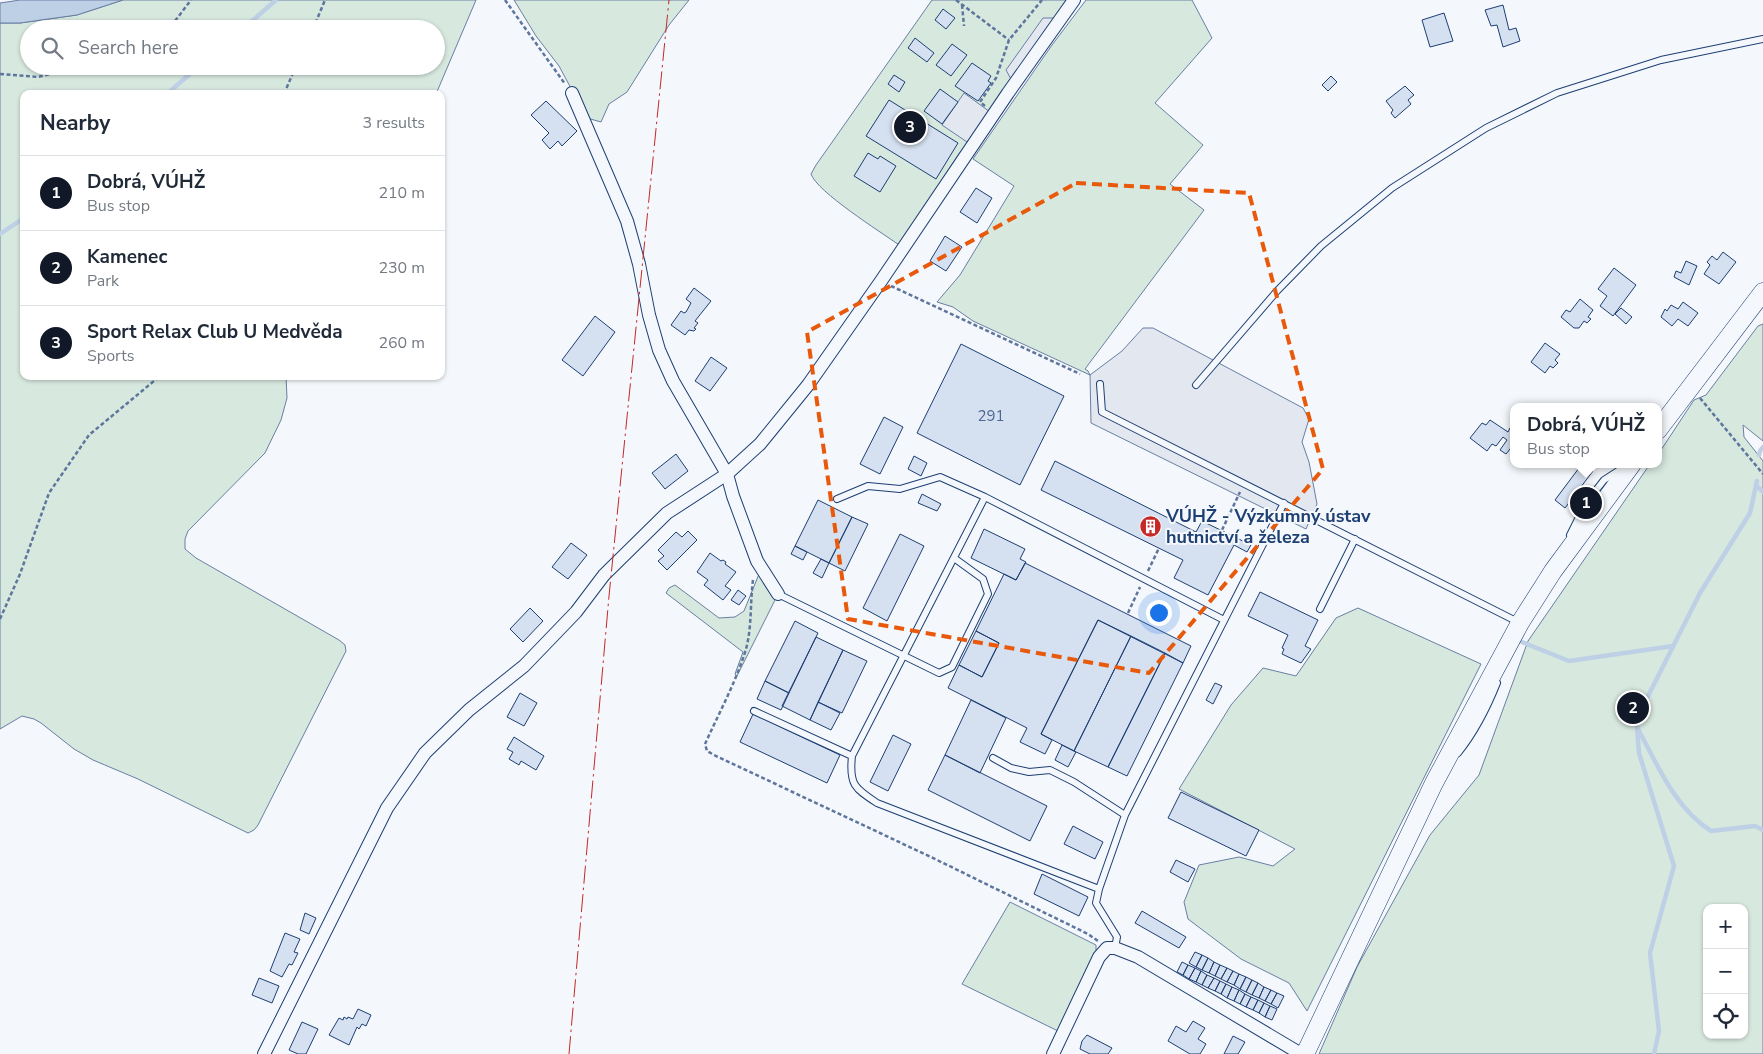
<!DOCTYPE html>
<html lang="en">
<head>
<meta charset="utf-8">
<style>
	:root { --surface:#fff; --page:#f2f2f3; --text:#1f2937; --muted:#747a83; --line:#e0e1e3; --accent:#111827 }
	body { margin:0; font-family:"Nunito Sans",sans-serif; background:var(--page); color:var(--text) }
	.controls { position:absolute; right:15px; bottom:15px; display:grid; overflow:hidden; border-radius:10px; box-shadow:0 1px 4px #0004 }
	.controls button { width:45px; height:45px; display:grid; place-items:center; padding:0; border:0; border-bottom:1px solid var(--line); background:var(--surface); color:var(--text); font:25px sans-serif }
	.you { position:absolute; left:1158px; top:612px; width:18px; height:18px; margin:-12px; border:4px solid #fff; border-radius:50%; background:#1a73e8; box-shadow:0 0 0 8px #1a73e833 }
	.badge { display:grid; place-items:center; width:32px; height:32px; border-radius:50%; background:var(--accent); color:#fff; font-size:16px; font-weight:700 }
	.pin { position:absolute; translate:-50% -50%; border:2px solid #fff; box-shadow:0 1px 5px #0006 }
	.popup { position:absolute; left:1510px; top:403px; width:152px; height:65px; box-sizing:border-box; display:grid; place-content:center; border-radius:10px; background:var(--surface); filter:drop-shadow(0 1px 4px #0005); font-size:16px; white-space:nowrap; color:var(--muted) }
	.popup b { font-size:19px; color:var(--text) }
	.popup::after { content:''; position:absolute; left:50%; top:100%; margin-left:-10px; border:10px solid transparent; border-top-color:var(--surface) }
	.list { margin:0; padding:0; list-style:none }
	h2 { display:flex; justify-content:space-between; align-items:center; height:65px; margin:0; padding:0 20px; font-size:21px }
	h2 small { font-size:16px; font-weight:400; color:var(--muted) }
	.list li { display:grid; grid-template-columns:32px 1fr auto; gap:15px; align-items:center; box-sizing:border-box; height:75px; padding:0 20px; border-top:1px solid var(--line) }
	.list b { display:block; font-size:19px; white-space:nowrap }
	.list p { margin:0; font-size:16px; white-space:nowrap; color:var(--muted) }
	.list em { font-size:16px; font-style:normal; color:var(--muted) }
	.icon { flex:none; width:28px; height:28px; fill:none; stroke:currentColor; stroke-width:2; stroke-linecap:round; stroke-linejoin:round }
	.map { position:relative; flex:none; width:1763px; height:1054px; overflow:hidden }
	.search { position:absolute; background:var(--surface); box-shadow:0 1px 4px #0004; left:20px; top:20px; width:425px; height:55px; display:flex; align-items:center; gap:12px; box-sizing:border-box; padding:0 18px; border-radius:28px; color:var(--muted); font-size:19px }
	.panel { position:absolute; background:var(--surface); box-shadow:0 1px 4px #0004; left:20px; top:90px; width:425px; height:290px; border-radius:10px }
	.map>svg:first-child { display:block }
	.green { fill:#d7e8df; stroke:#687fa3; fill-rule:evenodd }
	.parking { fill:#e3e8f0; stroke:#687fa3 }
	.water { fill:#bed0e5; stroke:#687fa3 }
	.lines { fill:none; stroke-linecap:round; stroke-linejoin:round }
	.stream { stroke:#bed0e5; stroke-width:4.5 }
	.building { fill:#d5e0f0; stroke:#1d3f73 }
	.lane-casing { stroke:#1d3f73; stroke-width:8 }
	.street-casing { stroke:#1d3f73; stroke-width:14 }
	.secondary-casing { stroke:#1d3f73; stroke-width:19 }
	.path { stroke:#5e769c; stroke-width:2.5; stroke-dasharray:4 2.5; stroke-linecap:butt }
	.lane { stroke:#f4f7fb; stroke-width:6 }
	.street { stroke:#f4f7fb; stroke-width:12 }
	.secondary { stroke:#f4f7fb; stroke-width:18 }
	.power { stroke:#c62828; stroke-width:1; stroke-dasharray:18 4 2.5 4; stroke-linecap:butt }
	.marked { fill:none; stroke:#e8590c; stroke-width:4; stroke-dasharray:10 6; stroke-linejoin:round }
	.labels { text-anchor:middle; dominant-baseline:central; stroke-width:4; stroke-linejoin:round; paint-order:stroke }
	.number-label { font-size:15px; fill:#4b6792 }
	.poi-label { font-size:18px; font-weight:bold; fill:#1d3f73; stroke:#f4f7fb; text-anchor:start }
</style>
</head>
<body>
<div class="map">
<svg width="1763" height="1054" viewBox="0 0 1763 1054">
	<rect width="100%" height="100%" fill="#f4f7fb"/>
	<path class="green" d="M123 0H476L436 94H24V376H286L287 398 281 420 265 453 188 531 185 539V549L196 558 339 640 345 645 346 651 258 825 254 830 248 833 138 779 93 760 74 749 41 723 34 719 22 716 0 729V23H20L77 15ZM29 29H436V66H29Z
		M514 0H689L669 25 627 92 609 104 601 122 587 118 559 66 536 36Z
		M932 0H1071L959 154 899 245C881 232 817 192 811 174L816 165Z
		M1086 0H1192L1212 38 1155 103 1203 145 1170 184 1204 210 1085 369 1088 371 1090 375 973 321 953 307 937 302 960 275 1014 186 973 159 1052 45Z
		M1763 324V441L1743 425 1744 437 1763 461V1054H1319L1357 967 1430 835 1479 775 1528 641 1650 464H1658L1659 453 1694 400 1706 395 1758 326ZM1707 908H1744V1035H1707Z
		M759 574 775 600 737 676 735 674 743 652 666 593 669 588 675 585 719 618 735 617 744 611Z
		M1358 608 1481 664 1307 1011 1289 983 1241 959 1188 919 1184 902 1199 865 1239 857 1273 866 1295 849 1179 789 1231 705 1263 668 1296 676 1336 618Z
		M1010 902 1096 945V955L1058 1031 962 984Z"/>
	<path class="parking" d="M1043 18H1058L1012 81 1006 70Z
		M964 93 990 112 967 142 942 125Z
		M1143 328H1153L1303 408 1309 419 1302 442 1309 462 1317 504 1306 529 1091 423 1090 375 1122 351Z"/>
	<path class="water" d="M20 0H123L77 15 20 23H0V3Z"/>
	<g class="lines">
		<path class="stream" d="M243 29 276 0
			M167 94 199 66
			M0 234 24 218
			M1759 455 1760 451 1763 447
			M1757 486 1763 492
			M1522 642 1569 661 1673 646
			M1638 729C1658 766 1675 808 1711 831L1755 826 1763 830
			M1654 1054 1659 1031 1650 953 1674 866 1639 753 1637 727 1639 714 1700 593 1750 513 1757 481"/>
	</g>
	<path class="building" d="M1503 5 1509 30 1516 28 1520 41 1503 47 1497 25 1491 26 1485 10Z
		M943 9 955 18 946 29 935 20Z
		M1444 13 1453 41 1430 47 1422 20Z
		M915 38 934 53 927 62 908 48Z
		M952 44 967 55 951 76 936 65Z
		M972 63 991 76 988 81 991 83 978 101 955 86Z
		M894 75 905 82 899 92 888 84Z
		M1331 76 1337 82 1328 91 1322 85Z
		M1405 86 1414 95 1408 100 1411 104 1395 118 1391 113 1393 110 1386 101Z
		M940 89 958 102 942 124 924 111Z
		M889 100 958 143 936 179 866 136Z
		M546 101 577 131 562 146 558 141 550 149 542 140 549 133 531 115Z
		M868 153 878 159 880 156 896 166 880 192 854 176Z
		M976 188 992 198 977 223 960 212Z
		M945 236 962 247 946 271 930 261Z
		M1723 252 1736 262 1719 284 1704 274 1710 265 1707 262 1712 256 1717 260Z
		M1686 261 1697 266 1689 285 1674 277 1676 271 1681 273Z
		M1614 268 1636 285 1613 316 1600 306 1607 296 1598 289Z
		M694 288 711 301 695 321 698 323 694 328 696 329 694 331 689 330 685 335 671 325 681 311 684 313 686 312 691 303 686 299Z
		M1580 299 1593 310 1588 317 1591 319 1587 323 1584 321 1579 328H1574L1561 317 1566 310 1570 312Z
		M1683 302 1698 313 1688 326 1678 319 1672 326 1661 317 1665 309 1667 311 1671 305 1678 309Z
		M1621 308 1632 317 1626 324 1615 314Z
		M595 316 615 332 583 376 562 360Z
		M1545 343 1560 354 1555 360 1558 363 1553 368 1550 366 1545 373 1531 362Z
		M961 344 1064 396 1020 485 917 433Z
		M711 357 727 368 710 391 695 381Z
		M884 417 903 427 880 474 860 464Z
		M1490 420 1508 432 1510 428 1514 430V444L1506 454 1500 450 1507 440 1503 437 1496 446 1492 444 1487 451 1470 438 1482 423 1486 425Z
		M676 454 688 471 665 489 652 473Z
		M914 456 927 463 921 476 908 469Z
		M1055 461 1196 532 1202 521 1251 545 1247 552 1234 545 1208 595 1174 578 1183 560 1041 490Z
		M1582 464 1593 471 1565 508 1555 500Z
		M922 494 941 504 937 511 918 503Z
		M818 500 852 517 829 563 795 546Z
		M852 517 868 524 845 571 829 563Z
		M984 529 1025 549 1020 559 1026 562 1016 580 971 558Z
		M688 531 697 540 667 570 658 561 664 556 658 550 676 532 682 537Z
		M900 534 924 546 887 621 863 608Z
		M571 543 587 555 568 579 552 567Z
		M795 546 807 552 803 560 791 554Z
		M710 553 721 561 723 560 726 562 725 564 736 572 725 586 731 590 723 600 704 585 708 580 697 572Z
		M821 559 829 563 822 578 813 573Z
		M1025 563 1191 646 1183 663 1098 620 1041 734 1052 740 1045 754 1020 742 1027 728 948 688 959 665 982 677 999 643 976 631 1004 574 1016 580Z
		M738 590 746 596 739 605 731 600Z
		M1260 592 1318 620 1305 646 1311 649 1301 663 1282 654 1284 649 1282 648 1288 635 1248 616Z
		M530 608 543 621 523 642 510 629Z
		M1098 620 1131 636 1074 751 1041 734Z
		M795 621 818 633 789 693 765 681Z
		M976 631 999 643 982 677 959 665Z
		M1131 636 1165 653 1108 767 1074 751Z
		M816 637 843 650 810 720 782 706Z
		M843 650 867 661 842 713 818 702Z
		M1165 653 1183 663 1127 776 1108 767Z
		M765 681 789 693 781 710 757 699Z
		M1215 683 1222 686 1213 704 1206 700Z
		M520 693 537 703 524 726 507 717Z
		M971 700 1006 718 980 773 945 755Z
		M818 702 840 713 831 730 810 720Z
		M753 714 840 755 827 783 740 742Z
		M893 735 911 744 888 791 870 782Z
		M514 737 544 756 536 770 521 761 519 765 509 759 513 752 507 749Z
		M1062 745 1076 752 1068 767 1055 760Z
		M945 755 1047 806 1030 841 928 790Z
		M1181 792 1259 830 1246 856 1168 818Z
		M1073 826 1103 842 1095 859 1064 844Z
		M1176 860 1195 869 1188 882 1170 872Z
		M1042 874 1088 897 1079 916 1034 894Z
		M1142 911 1186 937 1179 948 1135 923Z
		M305 913 316 918 309 934 300 930Z
		M285 933 300 939 294 952 298 953 292 965 289 964 282 977 270 971Z
		M1195 952 1202 955 1196 967 1189 963Z
		M1202 955 1208 958 1202 970 1196 967Z
		M1208 958 1214 962 1209 973 1202 970Z
		M1182 962 1188 965 1183 975 1177 972Z
		M1214 962 1220 965 1215 976 1209 973Z
		M1188 965 1195 968 1189 979 1183 975Z
		M1220 965 1227 968 1221 979 1215 976Z
		M1195 968 1201 971 1196 982 1189 979Z
		M1227 968 1233 971 1227 982 1221 979Z
		M1201 971 1207 975 1202 985 1196 982Z
		M1233 971 1239 974 1234 985 1227 982Z
		M1239 974 1246 977 1240 989 1234 985Z
		M1207 975 1214 978 1208 988 1202 985Z
		M1246 977 1252 980 1246 992 1240 989Z
		M259 978 279 986 272 1003 252 995Z
		M1214 978 1220 981 1215 991 1208 988Z
		M1252 980 1258 983 1252 995 1246 992Z
		M1220 981 1226 984 1221 994 1215 991Z
		M1258 983 1264 987 1259 998 1252 995Z
		M1226 984 1232 987 1227 998 1221 994Z
		M1232 987 1239 990 1234 1001 1227 998Z
		M1264 987 1271 990 1265 1001 1259 998Z
		M1239 990 1245 994 1240 1004 1234 1001Z
		M1271 990 1277 993 1271 1004 1265 1001Z
		M1277 993 1284 996 1278 1008 1271 1004Z
		M1245 994 1251 997 1246 1007 1240 1004Z
		M1251 997 1258 1000 1253 1010 1246 1007Z
		M1258 1000 1264 1003 1259 1013 1253 1010Z
		M1264 1003 1270 1006 1265 1017 1259 1013Z
		M1270 1006 1277 1009 1272 1020 1265 1017Z
		M358 1009 371 1015 366 1026 362 1024 359 1029 357 1027 349 1045 329 1035 339 1018 343 1020 344 1017 347 1019 348 1017 353 1019Z
		M1193 1021 1205 1028 1198 1039 1206 1044 1200 1054H1190L1168 1041 1176 1026 1186 1032Z
		M302 1022 318 1029 306 1054H298L289 1050Z
		M1087 1035 1112 1048 1108 1054H1090L1080 1049 1082 1041Z
		M1233 1036 1245 1042 1238 1054H1224Z"/>
	<g class="lines">
		<defs>
			<path id="lane" d="M1100 384 1102 412 1520 623
				M1196 385 1277 291 1321 246 1392 188 1486 128 1557 93 1661 60 1763 39
				M985 497 852 756C849 784 854 788 877 803L1099 889 1125 815 1284 503
				M837 499 868 486 900 489 940 477 985 497 1224 620
				M1570 535 1586 503 1604 480 1621 469
				M778 594 939 673 952 667 988 594 983 579 954 558
				M1320 609 1355 539
				M754 711 852 756
				M1458 753C1475 732 1487 708 1497 683
				M993 758 1011 768 1029 772 1050 770 1074 782 1125 815
				M1099 889 1096 903 1117 937 1115 948"/>
			<path id="street" d="M572 93 627 221 639 264 649 315 659 350 673 381 727 474 733 496 757 561 778 594
				M264 1054 387 808 425 753 469 710 524 666 576 612 604 575 667 513 727 474 760 444 808 385 881 281 1008 93 1074 0
				M1053 1054 1099 957 1107 948H1115L1138 957 1301 1054"/>
			<path id="secondary" d="M1658 430 1763 292
				M1305 1054 1434 783 1520 623 1553 571 1632 464"/>
		</defs>
		<use href="#lane" class="lane-casing"/>
		<use href="#street" class="street-casing"/>
		<use href="#secondary" class="secondary-casing"/>
		<path class="path" d="M505 0 565 84
			M956 0 1009 40
			M962 5 964 26
			M165 29 175 21 191 0
			M313 29 325 0
			M0 74 38 77 82 66
			M284 94 296 66
			M985 106 980 102 996 78 1009 40 1042 0
			M891 286 1080 374
			M1700 398 1763 474
			M1222 530 1240 492
			M1148 571 1159 548
			M753 580C750 603 752 627 746 649 736 682 719 713 705 744L707 751 716 756 931 857 1088 934 1098 941
			M1128 613 1140 587
			M0 619 20 574 49 493 89 435 160 376"/>
		<use href="#lane" class="lane"/>
		<use href="#street" class="street"/>
		<use href="#secondary" class="secondary"/>
		<path class="power" d="M569 1054 609 596 669 0"/>
	</g>
	<path class="marked" d="M1076 183 1249 193 1323 469 1149 673 848 619 807 332Z"/>
	<defs>
		<symbol id="building-disc" viewBox="-11 -11 22 22"><circle r="9.5" fill="#c62828" stroke="#f4f7fb"/><path d="M-4-6H4V6H1V3H-1V6H-4ZM-2.5-4.3h1.7v1.8h-1.7ZM.8-4.3h1.7v1.8H.8ZM-2.5-1h1.7V.8h-1.7ZM.8-1h1.7V.8H.8Z" fill="#fff"/></symbol>
	</defs>
	<g fill-rule="evenodd">
		<use href="#building-disc" x="1138" y="514" width="25" height="25"/>
	</g>
	<g class="labels">
		<g class="number-label">
			<text x="991" y="416">291</text>
		</g>
		<g class="poi-label">
			<text x="1166" y="516">VÚHŽ - Výzkumný ústav<tspan x="1166" dy="21">hutnictví a železa</tspan></text>
		</g>
	</g>
</svg>
<div class="controls">
<button>+</button>
<button>−</button>
<button><svg class="icon" aria-label="locate" viewBox="0 0 24 24"><circle cx="12" cy="12" r="6"/><path d="M12 2v4M12 18v4M2 12h4M18 12h4"/></svg></button>
</div>
<div class="you"></div>
<div class="pin badge" style="left:1586px;top:503px">1</div>
<div class="popup"><b>Dobrá, VÚHŽ</b>Bus stop</div>
<div class="pin badge" style="left:1633px;top:708px">2</div>
<div class="pin badge" style="left:910px;top:127px">3</div>
<div class="search"><svg class="icon" aria-label="search" viewBox="0 0 24 24"><circle cx="10" cy="10" r="6"/><path d="M15 15l6 6"/></svg>Search here</div>
<section class="panel">
<h2>Nearby<small>3 results</small></h2>
<ul class="list">
<li><span class="badge">1</span><div><b>Dobrá, VÚHŽ</b><p>Bus stop</p></div><em>210 m</em></li>
<li><span class="badge">2</span><div><b>Kamenec</b><p>Park</p></div><em>230 m</em></li>
<li><span class="badge">3</span><div><b>Sport Relax Club U Medvěda</b><p>Sports</p></div><em>260 m</em></li>
</ul>
</section>
</div>
</body>
</html>
